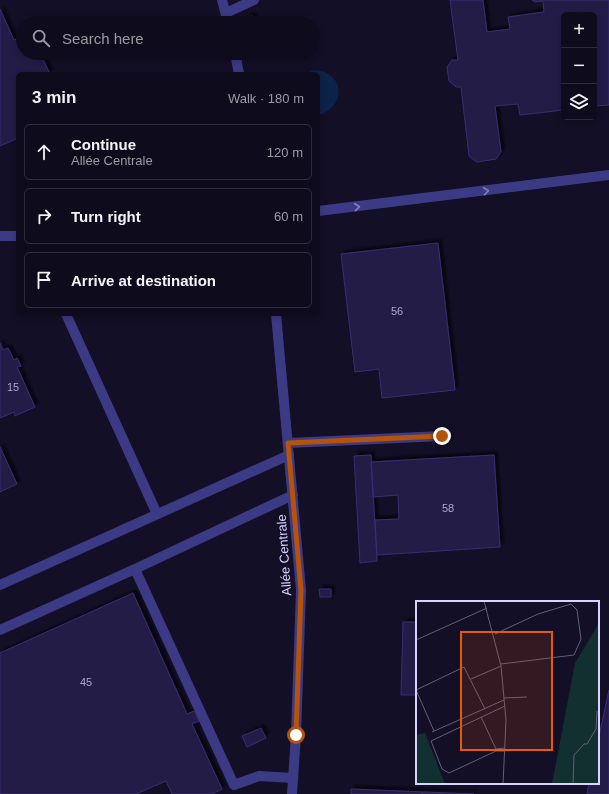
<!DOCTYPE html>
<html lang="en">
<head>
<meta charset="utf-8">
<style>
	:root { --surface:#0e0b1c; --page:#171425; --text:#f1f3f6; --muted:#9b9ba3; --line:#2e2b3b }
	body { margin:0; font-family:Arial,sans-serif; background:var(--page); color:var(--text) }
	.controls { position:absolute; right:12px; top:12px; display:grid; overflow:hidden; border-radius:6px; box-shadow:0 2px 6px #0003 }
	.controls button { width:36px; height:36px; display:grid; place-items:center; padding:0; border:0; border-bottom:1px solid var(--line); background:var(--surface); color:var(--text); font:20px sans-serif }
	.stop { position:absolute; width:12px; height:12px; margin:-9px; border:3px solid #b45309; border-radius:50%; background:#fff }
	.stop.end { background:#b45309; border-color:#fff; box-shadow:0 1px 4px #0008 }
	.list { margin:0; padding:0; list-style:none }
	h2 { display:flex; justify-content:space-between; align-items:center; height:52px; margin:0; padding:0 16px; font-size:17px }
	h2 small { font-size:13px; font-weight:400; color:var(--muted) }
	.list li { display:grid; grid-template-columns:26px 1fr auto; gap:12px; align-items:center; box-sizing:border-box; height:56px; margin:0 8px 8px; padding:0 8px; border:1px solid var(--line); border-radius:6px }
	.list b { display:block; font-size:15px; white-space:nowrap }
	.list p { margin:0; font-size:13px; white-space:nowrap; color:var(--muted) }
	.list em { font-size:13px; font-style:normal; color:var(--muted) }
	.icon { flex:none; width:22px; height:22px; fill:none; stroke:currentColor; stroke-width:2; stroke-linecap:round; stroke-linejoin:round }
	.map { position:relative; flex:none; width:609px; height:794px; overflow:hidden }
	.search { position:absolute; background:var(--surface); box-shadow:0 2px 6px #0003; left:16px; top:16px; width:304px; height:44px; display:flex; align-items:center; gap:10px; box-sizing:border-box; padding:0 14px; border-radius:22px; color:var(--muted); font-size:15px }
	.panel { position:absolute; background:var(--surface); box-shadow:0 2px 6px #0003; left:16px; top:72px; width:304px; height:244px; border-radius:6px }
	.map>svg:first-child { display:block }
	.water { fill:#0c2248 }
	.building { fill:#241b47; stroke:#3b2d73; filter:url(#shadow) }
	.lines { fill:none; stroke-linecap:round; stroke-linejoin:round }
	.minor { stroke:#3d3a85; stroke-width:10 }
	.oneway { stroke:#837fbc }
	.route { stroke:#b45309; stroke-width:5 }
	.labels { text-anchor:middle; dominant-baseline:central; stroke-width:4; stroke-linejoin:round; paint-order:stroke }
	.number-label { font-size:11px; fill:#aca6d1 }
	.street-label { font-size:13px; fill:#d9d4ff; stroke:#130f26 }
	.inset-road { fill:none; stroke:#625e7d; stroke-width:1 }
	.view { fill:#e8590c; fill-opacity:0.15; stroke:#e8590c; stroke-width:2 }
	.inset-edge { fill:none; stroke:#d9d4ff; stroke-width:2 }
</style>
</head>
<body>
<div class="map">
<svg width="609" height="794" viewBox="0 0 609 794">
	<defs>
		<filter id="shadow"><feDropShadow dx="3.5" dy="-3.5" stdDeviation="1" flood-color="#0009"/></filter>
	</defs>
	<rect width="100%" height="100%" fill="#130f26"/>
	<path class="water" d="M313 70C344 70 348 106 319 115L318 74H303Z"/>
	<path class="building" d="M450 0H483L487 32 510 29 508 17 544 12 543 1 535 2 532 0H609V105L594 106V15H564V110L520 115 518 104 495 106 501 152 496 159 477 162 469 156 461 87H456L449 81 447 67 452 60H458Z
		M0 9 14 40 23 36V53H40L50 74H18V138L0 146Z
		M253 16 254 23H248L246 18Z
		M438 243 455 390 382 398 379 369 355 372 341 254Z
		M0 343 3 350 8 348 14 360 17 358 21 366 17 367 35 407 15 416 14 412 0 418Z
		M0 447 17 484 0 492Z
		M371 455 377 561 360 563 354 456Z
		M494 455 500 547 377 555 375 520 399 519 398 495 373 497 371 462Z
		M319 589H331V597H320Z
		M133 593 187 714 194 711 199 721 192 724 222 789 212 794H172L166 781 136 794H0V653Z
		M403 622H417V695H401Z
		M609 690V794H587L589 783H598V741Z
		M261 728 266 738 247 747 242 736Z
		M351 789 423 792 422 794H351Z
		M423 792 474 794H422Z"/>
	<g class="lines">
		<path class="minor" d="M222 0 228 23
			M226 13 254 0
			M235 53 239 74
			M318 211 609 175
			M0 236H18
			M66 314 157 514
			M276 314 301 590 296 735 292 794
			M288 443 442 436
			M135 569 234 785 259 776 293 778
			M0 585 289 455
			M0 630 135 569 293 495"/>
	</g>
	<defs><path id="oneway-chevron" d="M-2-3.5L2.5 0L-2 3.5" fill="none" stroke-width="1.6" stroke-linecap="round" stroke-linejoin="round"/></defs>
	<g class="oneway">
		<use href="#oneway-chevron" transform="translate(486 191) rotate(-7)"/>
		<use href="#oneway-chevron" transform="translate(357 207) rotate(-6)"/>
	</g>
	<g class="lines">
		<path class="route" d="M296 735 301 590 288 443 442 436"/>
	</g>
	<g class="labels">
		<g class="number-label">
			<text x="397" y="311">56</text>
			<text x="13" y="387">15</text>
			<text x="448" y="508">58</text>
			<text x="86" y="682">45</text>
		</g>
		<g class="street-label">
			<text transform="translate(284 555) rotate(-94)">Allée Centrale</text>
		</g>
	</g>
	<g transform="translate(416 601)">
		<rect width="183" height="183" fill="#130f26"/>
		<path d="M183 22V183H136L159 62ZM9 132 29 183H0V134Z" fill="#12302f"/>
		<path class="inset-road" d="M68 0 85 65 90 119 87 183M79 33 122 13 155 3 161 9 165 38 158 54 85 63M0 39 71 7M55 78 85 65M0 89 48 66 69 108M0 89 18 130M88 97 111 96M65 116 80 148 89 147M16 131 88 99M89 150H80L33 172 26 168 15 140 89 105M157 183 158 154 168 143H171L180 128 181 110"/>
		<path class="view" d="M45 31H136V149H45Z"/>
		<rect width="183" height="183" class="inset-edge"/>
	</g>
</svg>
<div class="controls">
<button>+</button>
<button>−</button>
<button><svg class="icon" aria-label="layers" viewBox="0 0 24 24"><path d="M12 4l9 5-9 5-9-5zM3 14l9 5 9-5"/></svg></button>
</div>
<div class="stop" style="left:296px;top:735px"></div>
<div class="stop end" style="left:442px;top:436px"></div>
<div class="search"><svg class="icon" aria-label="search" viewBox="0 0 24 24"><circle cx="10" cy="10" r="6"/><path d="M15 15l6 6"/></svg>Search here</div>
<section class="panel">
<h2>3 min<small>Walk · 180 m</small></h2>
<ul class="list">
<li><svg class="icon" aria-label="ahead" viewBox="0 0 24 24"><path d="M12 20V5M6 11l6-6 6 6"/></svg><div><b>Continue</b><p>Allée Centrale</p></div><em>120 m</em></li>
<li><svg class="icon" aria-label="right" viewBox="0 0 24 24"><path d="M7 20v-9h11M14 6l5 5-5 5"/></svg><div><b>Turn right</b></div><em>60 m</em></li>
<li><svg class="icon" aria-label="arrive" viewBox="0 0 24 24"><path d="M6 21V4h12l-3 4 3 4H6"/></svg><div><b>Arrive at destination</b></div></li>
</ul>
</section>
</div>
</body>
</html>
